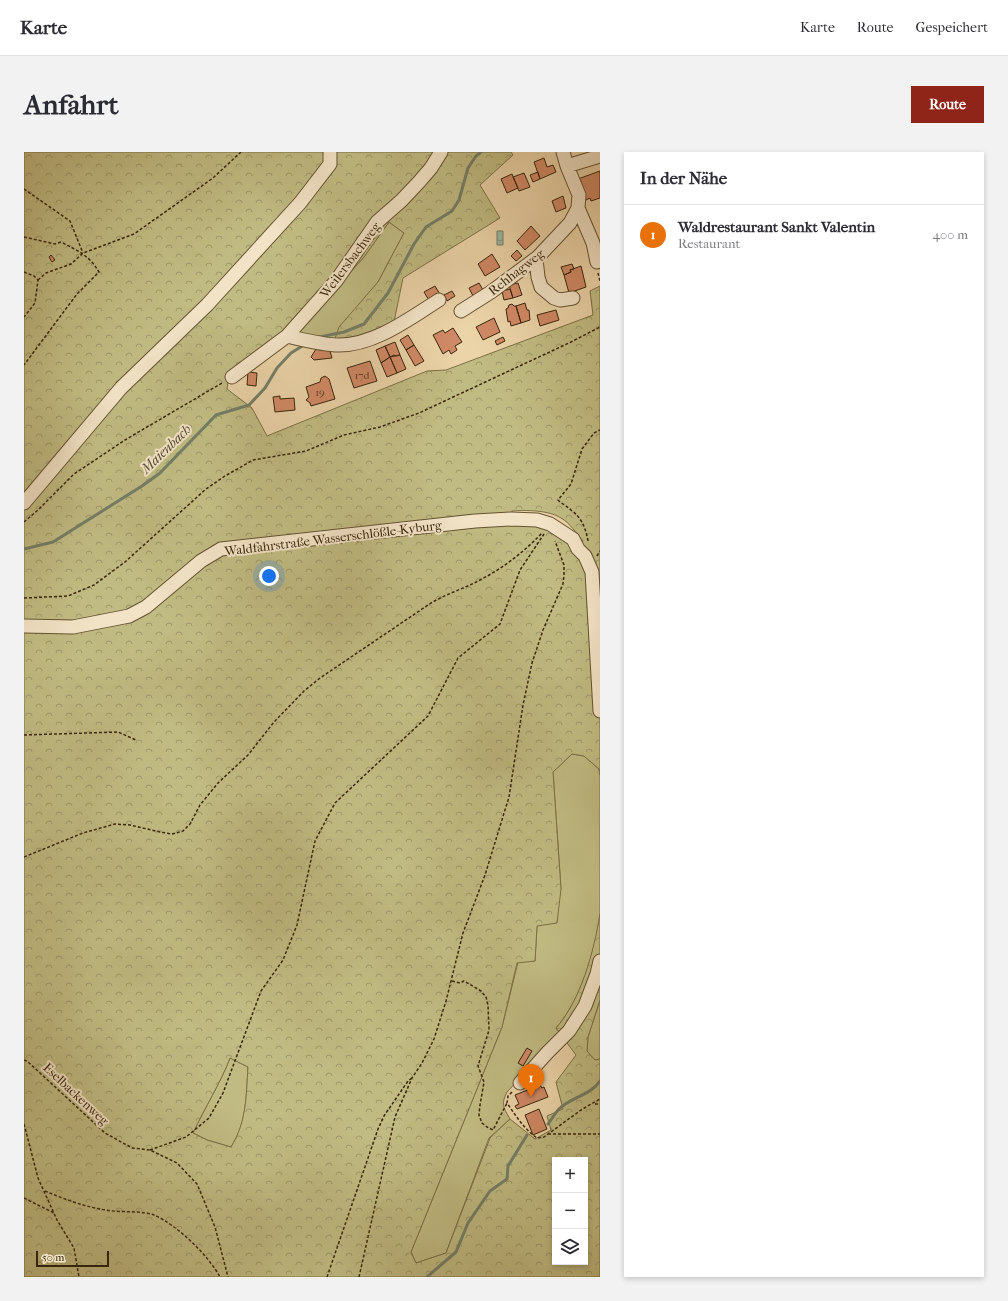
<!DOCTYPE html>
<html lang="de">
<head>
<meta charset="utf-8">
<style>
	:root { --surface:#fff; --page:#f2f2f3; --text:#2b2b33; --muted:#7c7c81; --line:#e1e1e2; --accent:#8f2418 }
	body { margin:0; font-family:"IM FELL French Canon",serif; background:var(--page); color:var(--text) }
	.controls { position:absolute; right:12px; bottom:12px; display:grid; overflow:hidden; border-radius:0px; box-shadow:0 2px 6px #0003 }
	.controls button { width:36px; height:36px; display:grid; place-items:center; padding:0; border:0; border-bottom:1px solid var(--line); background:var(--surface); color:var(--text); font:20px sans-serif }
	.scale { position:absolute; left:12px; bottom:10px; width:73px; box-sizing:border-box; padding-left:4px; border:2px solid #39260b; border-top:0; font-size:11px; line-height:14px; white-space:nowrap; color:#39260b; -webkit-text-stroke:3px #f2e3c6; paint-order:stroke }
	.you { position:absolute; left:245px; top:424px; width:14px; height:14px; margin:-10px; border:3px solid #fff; border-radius:50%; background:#1a73e8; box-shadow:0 0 0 6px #1a73e833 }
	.badge { display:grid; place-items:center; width:26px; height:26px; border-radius:50%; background:var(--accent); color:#fff; font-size:13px; font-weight:700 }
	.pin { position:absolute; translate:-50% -33px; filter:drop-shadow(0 1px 2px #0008) }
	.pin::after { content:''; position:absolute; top:21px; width:14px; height:12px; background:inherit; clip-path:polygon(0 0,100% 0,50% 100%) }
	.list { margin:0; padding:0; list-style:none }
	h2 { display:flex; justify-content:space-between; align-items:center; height:52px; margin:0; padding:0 16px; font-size:17px }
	h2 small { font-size:13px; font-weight:400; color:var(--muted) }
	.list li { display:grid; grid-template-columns:26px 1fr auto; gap:12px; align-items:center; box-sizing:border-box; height:60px; padding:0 16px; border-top:1px solid var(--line) }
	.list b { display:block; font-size:15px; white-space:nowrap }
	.list p { margin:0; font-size:13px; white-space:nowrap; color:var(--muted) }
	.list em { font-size:13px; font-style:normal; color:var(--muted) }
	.icon { flex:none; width:22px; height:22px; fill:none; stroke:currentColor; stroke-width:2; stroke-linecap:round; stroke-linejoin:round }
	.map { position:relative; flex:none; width:576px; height:1125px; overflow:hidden; border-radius:0px }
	header { display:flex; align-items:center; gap:24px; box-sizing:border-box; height:56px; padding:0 20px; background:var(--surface); border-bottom:1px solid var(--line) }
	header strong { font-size:19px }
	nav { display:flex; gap:22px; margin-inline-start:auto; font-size:14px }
	.intro { display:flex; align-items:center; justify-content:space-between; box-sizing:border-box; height:96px; padding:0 24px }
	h1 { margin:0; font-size:28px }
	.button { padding:10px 18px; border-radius:0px; background:var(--accent); color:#fff; font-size:14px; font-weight:700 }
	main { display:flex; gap:24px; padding:0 24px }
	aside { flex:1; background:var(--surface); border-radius:0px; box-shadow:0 2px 6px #0003 }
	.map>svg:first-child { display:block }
	.green { fill:#c0bb82; stroke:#7c7046 }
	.forest { fill:url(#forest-crowns); stroke:#7c7046; fill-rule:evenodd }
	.water { fill:url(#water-ripples); stroke:#737e67 }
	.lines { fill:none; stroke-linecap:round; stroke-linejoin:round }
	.stream { stroke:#737e67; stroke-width:3 }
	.building { fill:#d08966; stroke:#39260b }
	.minor-casing { stroke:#665232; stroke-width:15 }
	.path { stroke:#39260b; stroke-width:1.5; stroke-dasharray:3 2; stroke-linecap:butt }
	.minor { stroke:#f2e3c6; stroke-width:13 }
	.labels { text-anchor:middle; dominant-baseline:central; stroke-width:4; stroke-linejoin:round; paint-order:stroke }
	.number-label { font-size:11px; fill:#5f3f22 }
	.street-label { font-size:13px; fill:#39260b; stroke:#f2e3c6 }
	.water-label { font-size:14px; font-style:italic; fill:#514a31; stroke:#f2e3c6 }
</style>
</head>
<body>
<header>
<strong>Karte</strong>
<nav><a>Karte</a><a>Route</a><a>Gespeichert</a></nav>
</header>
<div class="intro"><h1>Anfahrt</h1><a class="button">Route</a></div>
<main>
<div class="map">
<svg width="576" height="1125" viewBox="0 0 576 1125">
	<defs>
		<pattern id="forest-crowns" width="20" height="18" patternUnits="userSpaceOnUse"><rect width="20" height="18" fill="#c0bb82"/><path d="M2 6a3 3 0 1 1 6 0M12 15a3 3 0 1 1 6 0" fill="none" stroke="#9d9869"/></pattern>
		<pattern id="water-ripples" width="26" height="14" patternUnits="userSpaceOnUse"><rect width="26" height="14" fill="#99b8a4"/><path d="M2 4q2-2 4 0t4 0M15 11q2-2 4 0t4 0" fill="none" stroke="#7e9584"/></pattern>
	</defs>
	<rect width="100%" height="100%" fill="#ebd4a8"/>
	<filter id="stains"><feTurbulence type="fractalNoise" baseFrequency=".005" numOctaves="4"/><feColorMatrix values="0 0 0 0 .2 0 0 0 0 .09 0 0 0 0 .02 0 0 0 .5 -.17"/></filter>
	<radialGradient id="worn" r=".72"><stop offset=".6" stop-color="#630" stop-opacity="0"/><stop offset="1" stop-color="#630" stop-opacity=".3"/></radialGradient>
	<path class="green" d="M365 70 380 81 354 130 340 147 310 190 271 182 340 105Z
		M548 602 560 604 575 617 576 623V762C571 799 557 848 532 876L537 883 483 940C477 952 479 955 486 967L465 986 422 1101 392 1111 387 1100 478 875 494 810 511 809 513 774 537 737 529 620Z
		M576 848V907L571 908 563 900 564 885Z
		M206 906 224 915C222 944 223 970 207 995L183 988 169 981C181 955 196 932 206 906Z"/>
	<path class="forest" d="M0 0H487L489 3 456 33 476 66 379 126 370 170 338 185 310 190 315 175 354 130 380 81 365 70 340 105 271 182 205 223 203 237 228 256 243 284 403 219 422 218 569 163 566 139 576 134V623L575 617 560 604 548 602 529 620 537 737 533 771 513 774 511 809 493 811 478 875 387 1100 392 1111 422 1101 466 986 486 967 511 987 527 978 523 964 539 957 532 930 552 903 532 876C557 848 570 799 576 762V848L564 885 563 899 571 908 576 907V1125H0ZM488 359C502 358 525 358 537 366 546 371 552 381 559 389L555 397 513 368 487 367ZM206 906 224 915C222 944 223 969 207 995L183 988 169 981C181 955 196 932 206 906ZM531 1008H561V1110H531Z"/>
	<path class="water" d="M473 79H479V93H473Z"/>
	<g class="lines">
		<path class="stream" d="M291 186 320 180 340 172 364 141 390 92 402 75 428 59 435 48 444 16 452 4 457 0
			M0 397 29 390 118 334 136 321 192 263 225 253 241 236 253 216 267 201 280 193
			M524 972C528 967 531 961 535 957 547 945 566 944 576 929
			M403 1125 432 1100 444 1071 466 1039 483 1027 484 1014 503 983"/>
	</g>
	<path class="building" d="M520 6 523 15 529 13 532 20 516 27 510 10Z
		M576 19V46L567 49 566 46 562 48 554 27Z
		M514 20 516 27 509 30 506 23Z
		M500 21 506 35 495 39 489 25Z
		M488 22 494 36 483 41 477 27Z
		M539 44 542 56 532 60 528 49Z
		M507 74 516 84 501 98 493 89Z
		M493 98 498 104 492 109 487 104Z
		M468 102 476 115 461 124 454 112Z
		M27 103 31 108 28 110 25 105Z
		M548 112 550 117 546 118 547 120 540 123 537 115Z
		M557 114 562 135 545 141 540 123 547 120 546 118Z
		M455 131 459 138 449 144 445 136Z
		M494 131 498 143 489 146 485 133Z
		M411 134 417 144 406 150 400 140Z
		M486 137 489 146 480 148 478 139Z
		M428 139 431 144 423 149 420 143Z
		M501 151 503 158H505L506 168 497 171 492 154Z
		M488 152 490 154H492L497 171 487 174 486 169 484 170 482 157 484 156 485 153Z
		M532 158 535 168 516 174 513 163Z
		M470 166 476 180 459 188 452 175Z
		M429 176 438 190 431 194 433 198 427 202 425 198 419 202 409 183 419 178 421 181Z
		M384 183 390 193 382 198 376 188Z
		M479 185 481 189 473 193 471 189Z
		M371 190 376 203 366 205 361 194Z
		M390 193 400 209 391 214 382 198Z
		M361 194 366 205 357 211 352 198Z
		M292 197 306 199 308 206 290 208 287 205Z
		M370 203 372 204 376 203 382 217 373 221 366 205Z
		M366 205 373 221 363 225 357 211Z
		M346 209 353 229 330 236 323 216Z
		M224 220 233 221 232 234 223 233Z
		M301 224 305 227 311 247 287 254 286 251 282 248 285 245 282 235 296 230 297 226Z
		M256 244V247L270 246 271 258 251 260 249 245Z
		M503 896 508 899 499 914 494 911Z
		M516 933 518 936 520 935 524 945 493 957 491 954 495 952 491 943Z
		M515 957 523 977 509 983 501 963Z"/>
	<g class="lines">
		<defs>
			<path id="minor" d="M543 14 576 4
				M554 56 569 91 573 110
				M512 107 514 125 517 135 530 146 536 148 549 146
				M437 159 467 140 514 105 546 71 554 56 555 43 543 14 539 0
				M263 184C280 188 298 193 315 193 351 193 386 166 415 148
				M208 225 263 184 312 129 353 70 377 49 395 30 407 16 417 0
				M0 351 97 236 183 153 276 51 306 12V0
				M0 474 49 475 105 464 122 455 177 409 197 397 451 369 487 367 513 368 526 372 549 387 554 397 561 404 568 420 576 559
				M496 931 523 901 545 879 561 854 573 822 576 809"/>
		</defs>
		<use href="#minor" class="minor-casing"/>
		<path class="path" d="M0 37 46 69 59 101
			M0 85 31 92 37 90C54 99 65 103 75 120L53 142 0 213
			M0 120 10 124 14 128 11 151 0 165
			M574 121 576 129
			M14 128 22 121 47 112 59 101 110 82 189 26 217 0
			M0 370 14 358 50 322 101 288 198 231
			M564 389C562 377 558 366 547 358 543 354 538 352 534 348L547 332 558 297 570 281 576 278
			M573 404 576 399
			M0 446 44 444 70 433 101 410 182 337 201 324 229 308 282 299 320 283 356 275 395 261 547 190 576 175
			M0 583 94 580 112 588
			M0 705 59 681 91 672 106 673 136 680 148 682 159 679 166 672 176 653 194 631 224 603 250 570 280 539 296 526 407 451C422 442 439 437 454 429 478 417 500 400 518 381
			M428 829 436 831 440 829 457 839 462 845 464 853 465 878 454 914 460 930 456 953 455 963 458 971 463 975 469 978 483 951
			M0 908 3 909 81 981 108 996 126 998 153 1011 173 1032 191 1075 204 1125
			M488 940 484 944 483 951C492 964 500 977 513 986L520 985 557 958 576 947
			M571 952H576
			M0 972 14 1026 33 1068 50 1096 55 1125
			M524 982H576
			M126 998 162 985 185 966 199 941 237 839 259 808 273 773 291 689 311 651 404 564 434 506 476 472 496 418 520 382
			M21 1039C40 1047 61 1055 82 1058 97 1061 115 1058 130 1063 152 1072 185 1104 196 1125
			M0 1046 30 1061
			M303 1125 354 977 360 964 384 929 388 926
			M335 1125 371 965 388 926 398 911 410 887 422 849 439 781 461 723 485 645 499 553 508 511 519 478 539 432 540 423V413L531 389"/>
		<use href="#minor" class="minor"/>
	</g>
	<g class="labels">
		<g class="number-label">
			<text x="338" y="223">17d</text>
			<text x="296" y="240">19</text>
		</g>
		<g class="street-label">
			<text transform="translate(326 108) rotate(-53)">Weilersbachweg</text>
			<text transform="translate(492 120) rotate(-38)">Rehhagweg</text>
			<text transform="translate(309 386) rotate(-7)">Waldfahrstraße Wasserschlößle-Kyburg</text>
			<text transform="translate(52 942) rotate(43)">Eselbackenweg</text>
		</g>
		<g class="water-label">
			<text transform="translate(142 297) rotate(-44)">Maienbach</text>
		</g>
	</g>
	<rect width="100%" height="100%" filter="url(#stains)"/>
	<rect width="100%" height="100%" fill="url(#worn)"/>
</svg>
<div class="controls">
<button>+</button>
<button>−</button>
<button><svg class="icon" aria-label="layers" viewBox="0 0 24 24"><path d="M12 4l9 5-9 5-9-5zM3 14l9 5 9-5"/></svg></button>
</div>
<div class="scale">50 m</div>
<div class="you"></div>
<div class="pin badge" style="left:507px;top:945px;background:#e8710a">1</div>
</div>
<aside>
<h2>In der Nähe<small></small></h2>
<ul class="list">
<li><span class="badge" style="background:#e8710a">1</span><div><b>Waldrestaurant Sankt Valentin</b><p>Restaurant</p></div><em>400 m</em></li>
</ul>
</aside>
</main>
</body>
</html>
